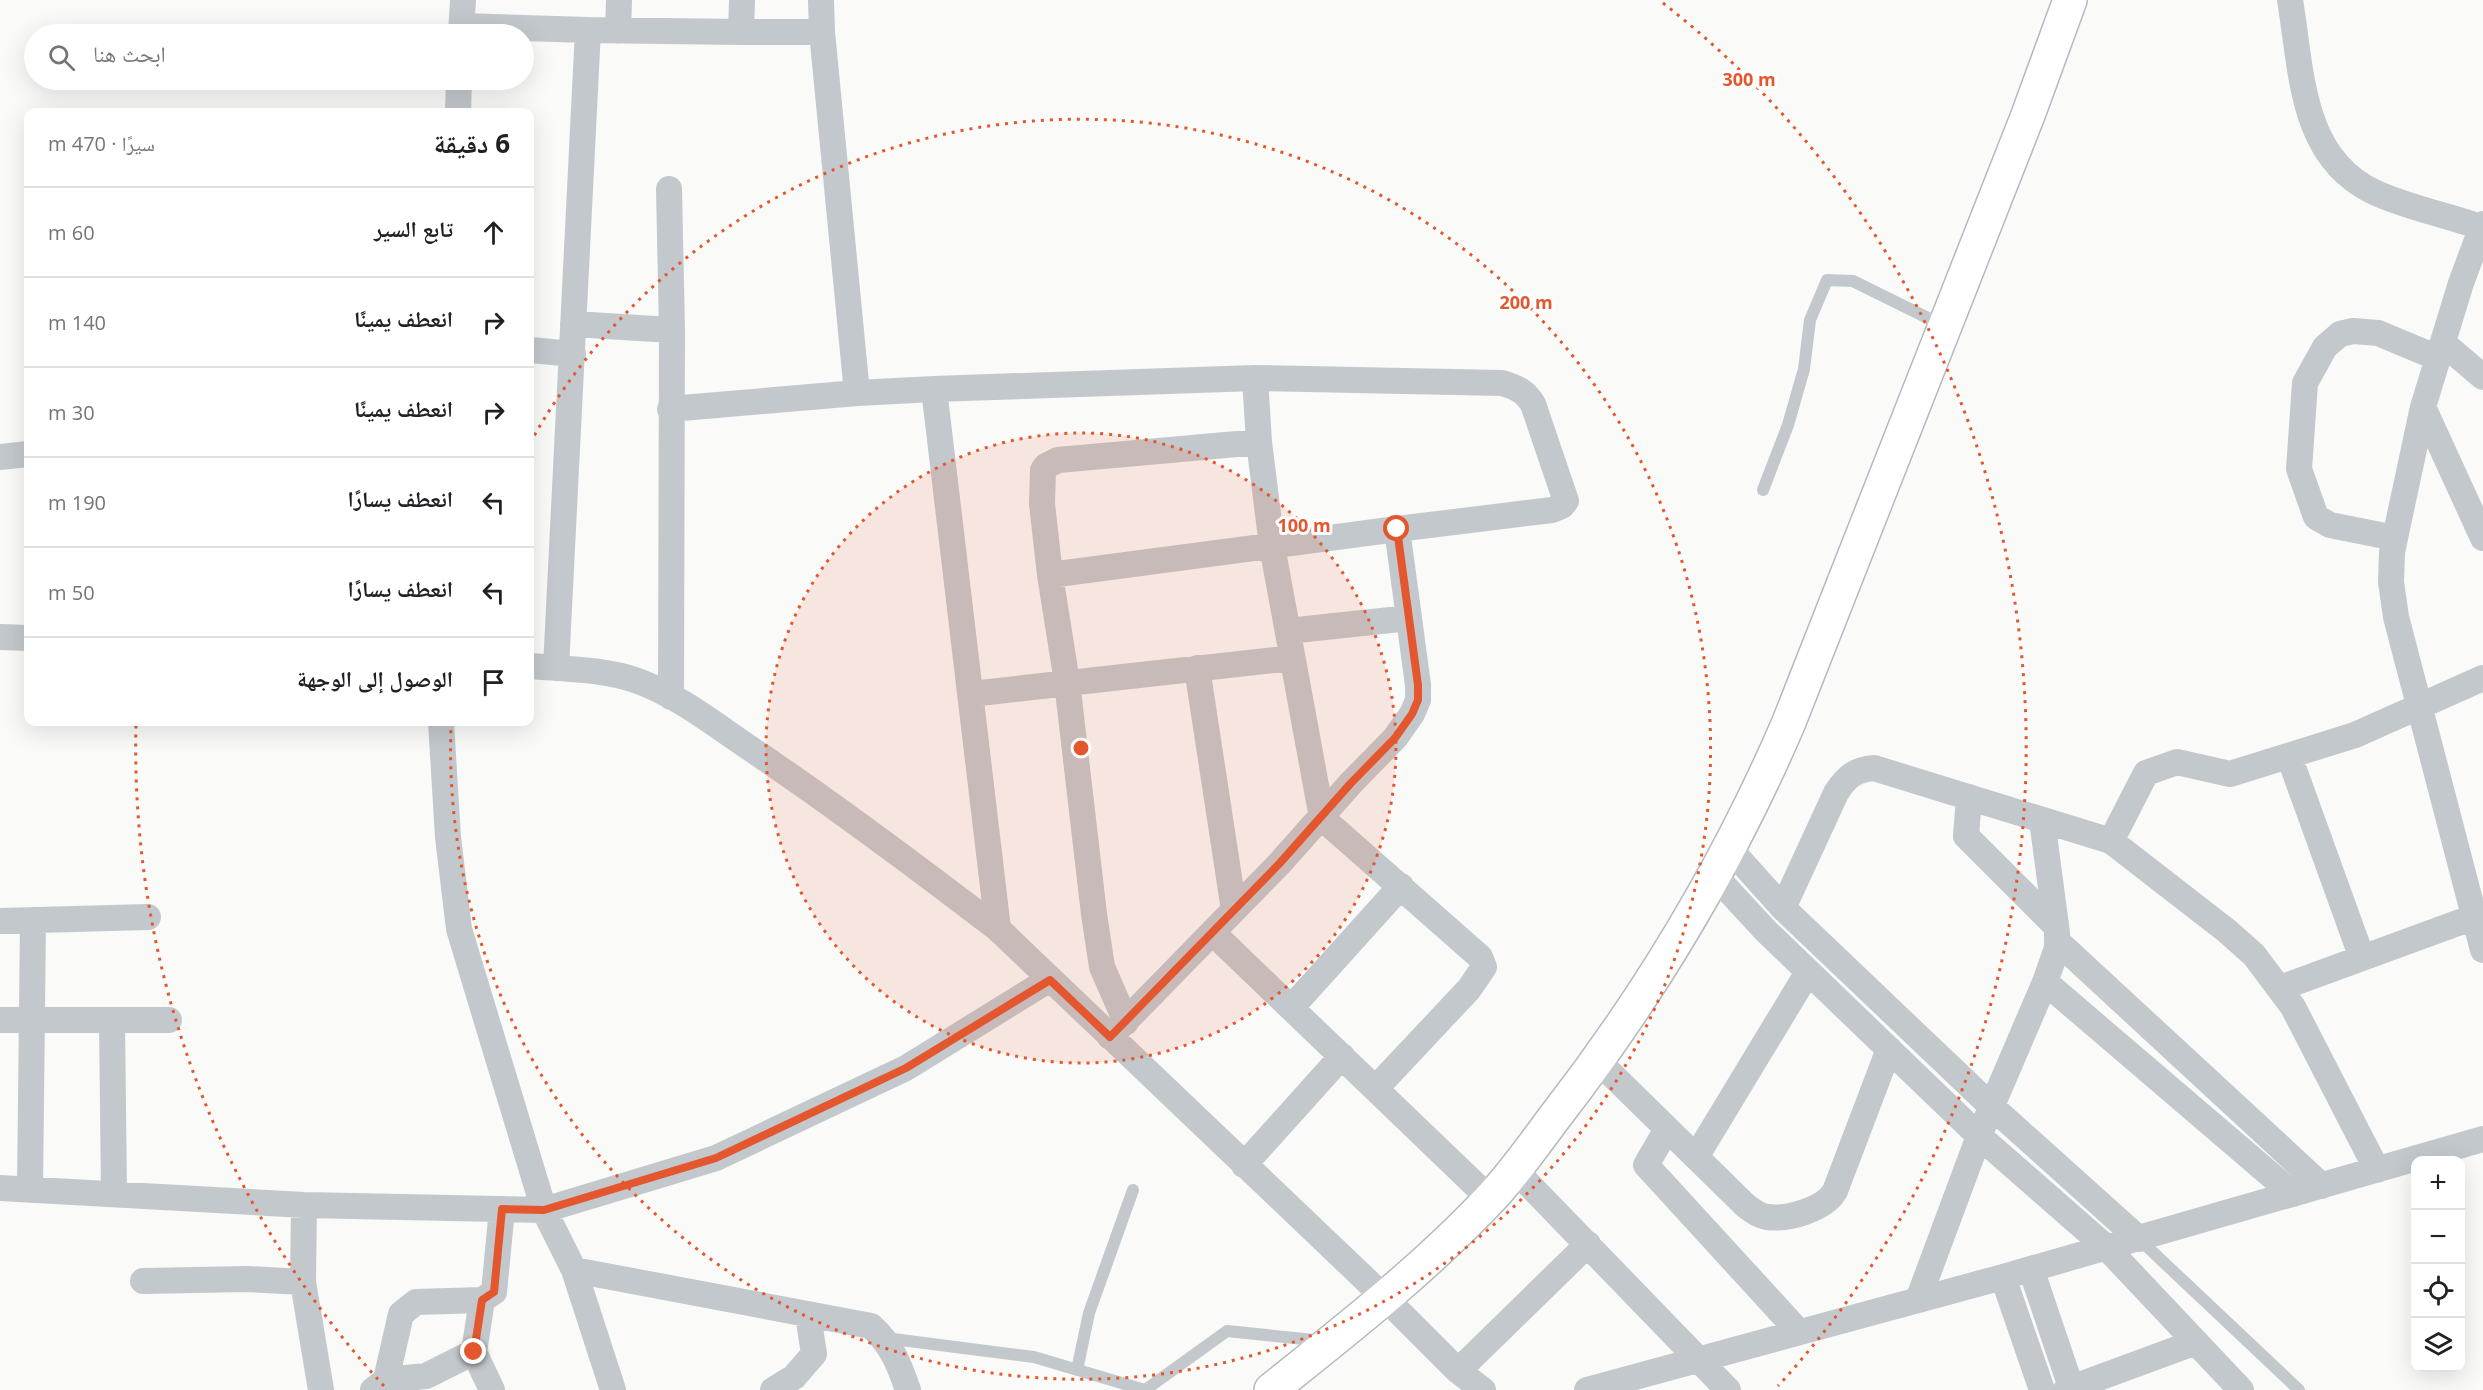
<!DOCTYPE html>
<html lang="ar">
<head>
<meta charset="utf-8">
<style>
	:root { --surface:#fff; --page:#f6f6f6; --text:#202124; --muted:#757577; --line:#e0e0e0 }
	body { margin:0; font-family:"Open Sans","Noto Naskh Arabic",sans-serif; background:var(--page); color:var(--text); direction:rtl }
	.controls { position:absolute; right:18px; bottom:18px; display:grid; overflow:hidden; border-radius:12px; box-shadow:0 6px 24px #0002 }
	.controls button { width:54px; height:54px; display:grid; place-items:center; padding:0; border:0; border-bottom:2px solid var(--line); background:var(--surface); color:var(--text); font:30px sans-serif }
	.stop { position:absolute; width:18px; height:18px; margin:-14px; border:4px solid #e4572e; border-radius:50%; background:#fff }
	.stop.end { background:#e4572e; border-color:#fff; box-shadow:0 2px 6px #0008 }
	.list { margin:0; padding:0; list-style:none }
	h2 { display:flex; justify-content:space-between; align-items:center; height:78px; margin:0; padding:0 24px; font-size:26px }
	h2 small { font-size:20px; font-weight:400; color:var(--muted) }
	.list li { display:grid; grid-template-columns:39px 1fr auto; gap:18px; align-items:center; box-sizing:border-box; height:90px; padding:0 24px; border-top:2px solid var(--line) }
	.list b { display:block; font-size:22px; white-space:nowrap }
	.list em { font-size:20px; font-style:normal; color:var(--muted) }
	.icon { flex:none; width:33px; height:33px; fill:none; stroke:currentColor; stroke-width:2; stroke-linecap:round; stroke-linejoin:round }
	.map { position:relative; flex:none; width:2483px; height:1390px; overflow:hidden; direction:ltr }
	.search { position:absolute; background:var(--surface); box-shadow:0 6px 24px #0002; left:24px; top:24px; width:510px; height:66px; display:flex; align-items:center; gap:15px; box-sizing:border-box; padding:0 21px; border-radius:33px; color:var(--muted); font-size:22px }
	.panel { position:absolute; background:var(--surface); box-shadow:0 6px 24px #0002; left:24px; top:108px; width:510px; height:618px; border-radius:12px; direction:rtl }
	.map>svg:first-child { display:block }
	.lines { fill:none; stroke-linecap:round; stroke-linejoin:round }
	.secondary-casing { stroke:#b3babf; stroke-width:36 }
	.service { stroke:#c3c8cc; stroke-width:12 }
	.minor { stroke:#c3c8cc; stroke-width:26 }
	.secondary { stroke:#fff; stroke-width:33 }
	.route { stroke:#e4572e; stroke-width:8 }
	.ring { fill:none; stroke:#e4572e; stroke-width:3; stroke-dasharray:3 6 }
	.centre { fill:#e4572e; stroke:#fff; stroke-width:3 }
	.ring-label { font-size:18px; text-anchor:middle; font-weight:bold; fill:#e4572e; stroke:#fff; stroke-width:6; stroke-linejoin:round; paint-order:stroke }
</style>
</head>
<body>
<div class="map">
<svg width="2483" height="1390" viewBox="0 0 2483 1390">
	<rect width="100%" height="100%" fill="#fafaf8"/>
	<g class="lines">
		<defs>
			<path id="secondary" d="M1271 1390C1346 1330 1423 1270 1489 1200 1514 1174 1535 1143 1557 1114 1650 994 1729 862 1789 722L2028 115 2070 0"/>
		</defs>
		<use href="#secondary" class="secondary-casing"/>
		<path class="service" d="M1763 490 1788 425 1804 369 1810 320 1827 280 1853 281 1944 326
			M2139 1239 2299 1390
			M885 1338 1034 1357 1145 1390
			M1077 1370 1089 1313 1133 1190
			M1145 1390 1227 1331 1324 1341"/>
		<path class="minor" d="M821 0 822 32 857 393 934 389
			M2290 0C2302 71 2300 157 2374 192 2408 208 2448 215 2483 228
			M462 26 588 30
			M618 31 619 0
			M741 32H822
			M461 34 463 0
			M458 112 459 80
			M669 189 672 330 671 697
			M2483 224 2461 283 2423 407 2392 552 2391 582 2396 617 2483 950
			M573 324 672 330
			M2443 343 2483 377
			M530 350 573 354
			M1255 378 1259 442 1272 546 1322 818 1480 957 1484 967 1469 989 1376 1088
			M2423 407 2483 538
			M670 409 857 393
			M0 457 28 454
			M2395 538 2330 525 2316 517 2299 469 2305 383 2325 347 2340 334 2353 331 2378 333 2438 358
			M1050 575 1397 529
			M1288 631 1409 618
			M0 637 28 638
			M530 666C565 669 604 669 638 681 679 696 715 725 751 749 836 806 917 867 998 929L1385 1298 1458 1371 1483 1390
			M556 668 588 30 741 32 742 0
			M1197 668 1234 910
			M971 694 1292 658
			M441 722 448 837 459 929 544 1210 574 1270 613 1390
			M2289 756 2362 958
			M1969 797 1966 836 2055 925
			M2111 841 2146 773 2177 762 2230 774 2355 735 2483 678
			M1729 848 1783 908
			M1715 876 1766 931 1979 1136 2107 1248 2241 1390
			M0 921 148 917
			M998 929 934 389 1255 378 1502 383C1516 387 1525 391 1533 404L1566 501 1562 506 1552 510 1397 529 1418 685V700L1412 714 1395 738 1351 783 1279 864 1110 1037
			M1213 933 1490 1199
			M2058 942 2322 1186
			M2045 982 2293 1194
			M2280 988 2474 917
			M1291 1008 1401 886
			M0 1020H169
			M112 1020 114 1194
			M1126 1022 1102 967 1094 914 1067 682 1050 575 1042 504 1043 470 1046 466 1058 460 1259 442
			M1598 1061 1746 1206C1753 1211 1759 1216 1767 1217 1788 1220 1825 1209 1835 1191L1889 1049
			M1667 1129 1646 1165 1799 1332
			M1696 1157 1808 972
			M1244 1165 1342 1056
			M1514 1169 1728 1390
			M0 1188 304 1205 544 1210 716 1158 906 1068 1050 979
			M30 1190 33 920
			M304 1205 303 1282 321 1390
			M2139 1239 1991 1106 1783 908 1836 793C1846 777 1856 769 1874 768L2111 841 2227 931 2254 955 2293 1007 2377 1170
			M2031 1269 2072 1390
			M574 1270 871 1326C892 1345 899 1364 908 1390
			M2003 1277 2042 1390
			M143 1281 247 1279 303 1282
			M482 1300 474 1352 492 1390
			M1918 1300 1979 1136 2045 982 2057 948V933L2042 820
			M1458 1371 1588 1244
			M386 1380 426 1376 474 1352
			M373 1390 386 1380 401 1314 416 1302 482 1300 494 1292 502 1209
			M773 1390 794 1377 814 1354 808 1315
			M1587 1390 2003 1277 2483 1139
			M2066 1390 2196 1342"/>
		<use href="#secondary" class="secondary"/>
	</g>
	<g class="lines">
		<path class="route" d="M474 1352 482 1300 494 1292 502 1209 544 1210 716 1158 906 1068 1050 980 1110 1037 1279 864 1351 783 1395 738 1412 714 1418 700V685L1397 529"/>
	</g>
	<circle cx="1081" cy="748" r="315" fill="#e4572e" fill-opacity=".12"/>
	<g class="ring">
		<circle cx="1081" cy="748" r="315"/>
		<path d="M530 443A630 630 0 1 1 451 726"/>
		<path d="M384 1386A945 945 0 0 1 136 723M1663 3A945 945 0 0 1 1778 1386"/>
	</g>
	<circle cx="1081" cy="748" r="9" class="centre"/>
	<g class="ring-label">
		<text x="1749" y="86">300 m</text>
		<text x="1526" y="309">200 m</text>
		<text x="1304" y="532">100 m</text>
	</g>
</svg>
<div class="controls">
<button>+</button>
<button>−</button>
<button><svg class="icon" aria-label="locate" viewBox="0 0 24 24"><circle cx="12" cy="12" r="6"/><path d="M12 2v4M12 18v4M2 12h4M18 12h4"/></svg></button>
<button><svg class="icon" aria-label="layers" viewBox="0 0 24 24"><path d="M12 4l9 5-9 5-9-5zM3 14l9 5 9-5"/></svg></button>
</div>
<div class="stop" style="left:1397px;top:529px"></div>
<div class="stop end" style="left:474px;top:1352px"></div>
<div class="search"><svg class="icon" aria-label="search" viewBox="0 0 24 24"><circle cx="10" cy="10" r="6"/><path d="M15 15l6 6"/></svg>ابحث هنا</div>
<section class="panel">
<h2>6 دقيقة<small>سيرًا · 470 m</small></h2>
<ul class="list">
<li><svg class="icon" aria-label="ahead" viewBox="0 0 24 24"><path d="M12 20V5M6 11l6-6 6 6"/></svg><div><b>تابع السير</b></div><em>60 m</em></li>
<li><svg class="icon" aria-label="right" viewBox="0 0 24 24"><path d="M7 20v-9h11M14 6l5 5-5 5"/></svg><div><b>انعطف يمينًا</b></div><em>140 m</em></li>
<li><svg class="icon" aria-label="right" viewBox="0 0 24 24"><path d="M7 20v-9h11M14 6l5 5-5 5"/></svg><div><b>انعطف يمينًا</b></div><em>30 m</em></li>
<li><svg class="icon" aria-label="left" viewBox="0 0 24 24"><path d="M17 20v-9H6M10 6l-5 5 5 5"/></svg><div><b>انعطف يسارًا</b></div><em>190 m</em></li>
<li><svg class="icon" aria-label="left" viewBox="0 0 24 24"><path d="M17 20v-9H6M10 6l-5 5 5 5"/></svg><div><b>انعطف يسارًا</b></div><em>50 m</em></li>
<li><svg class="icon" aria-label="arrive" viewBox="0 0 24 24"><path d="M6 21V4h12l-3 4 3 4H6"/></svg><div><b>الوصول إلى الوجهة</b></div></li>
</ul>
</section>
</div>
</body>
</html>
